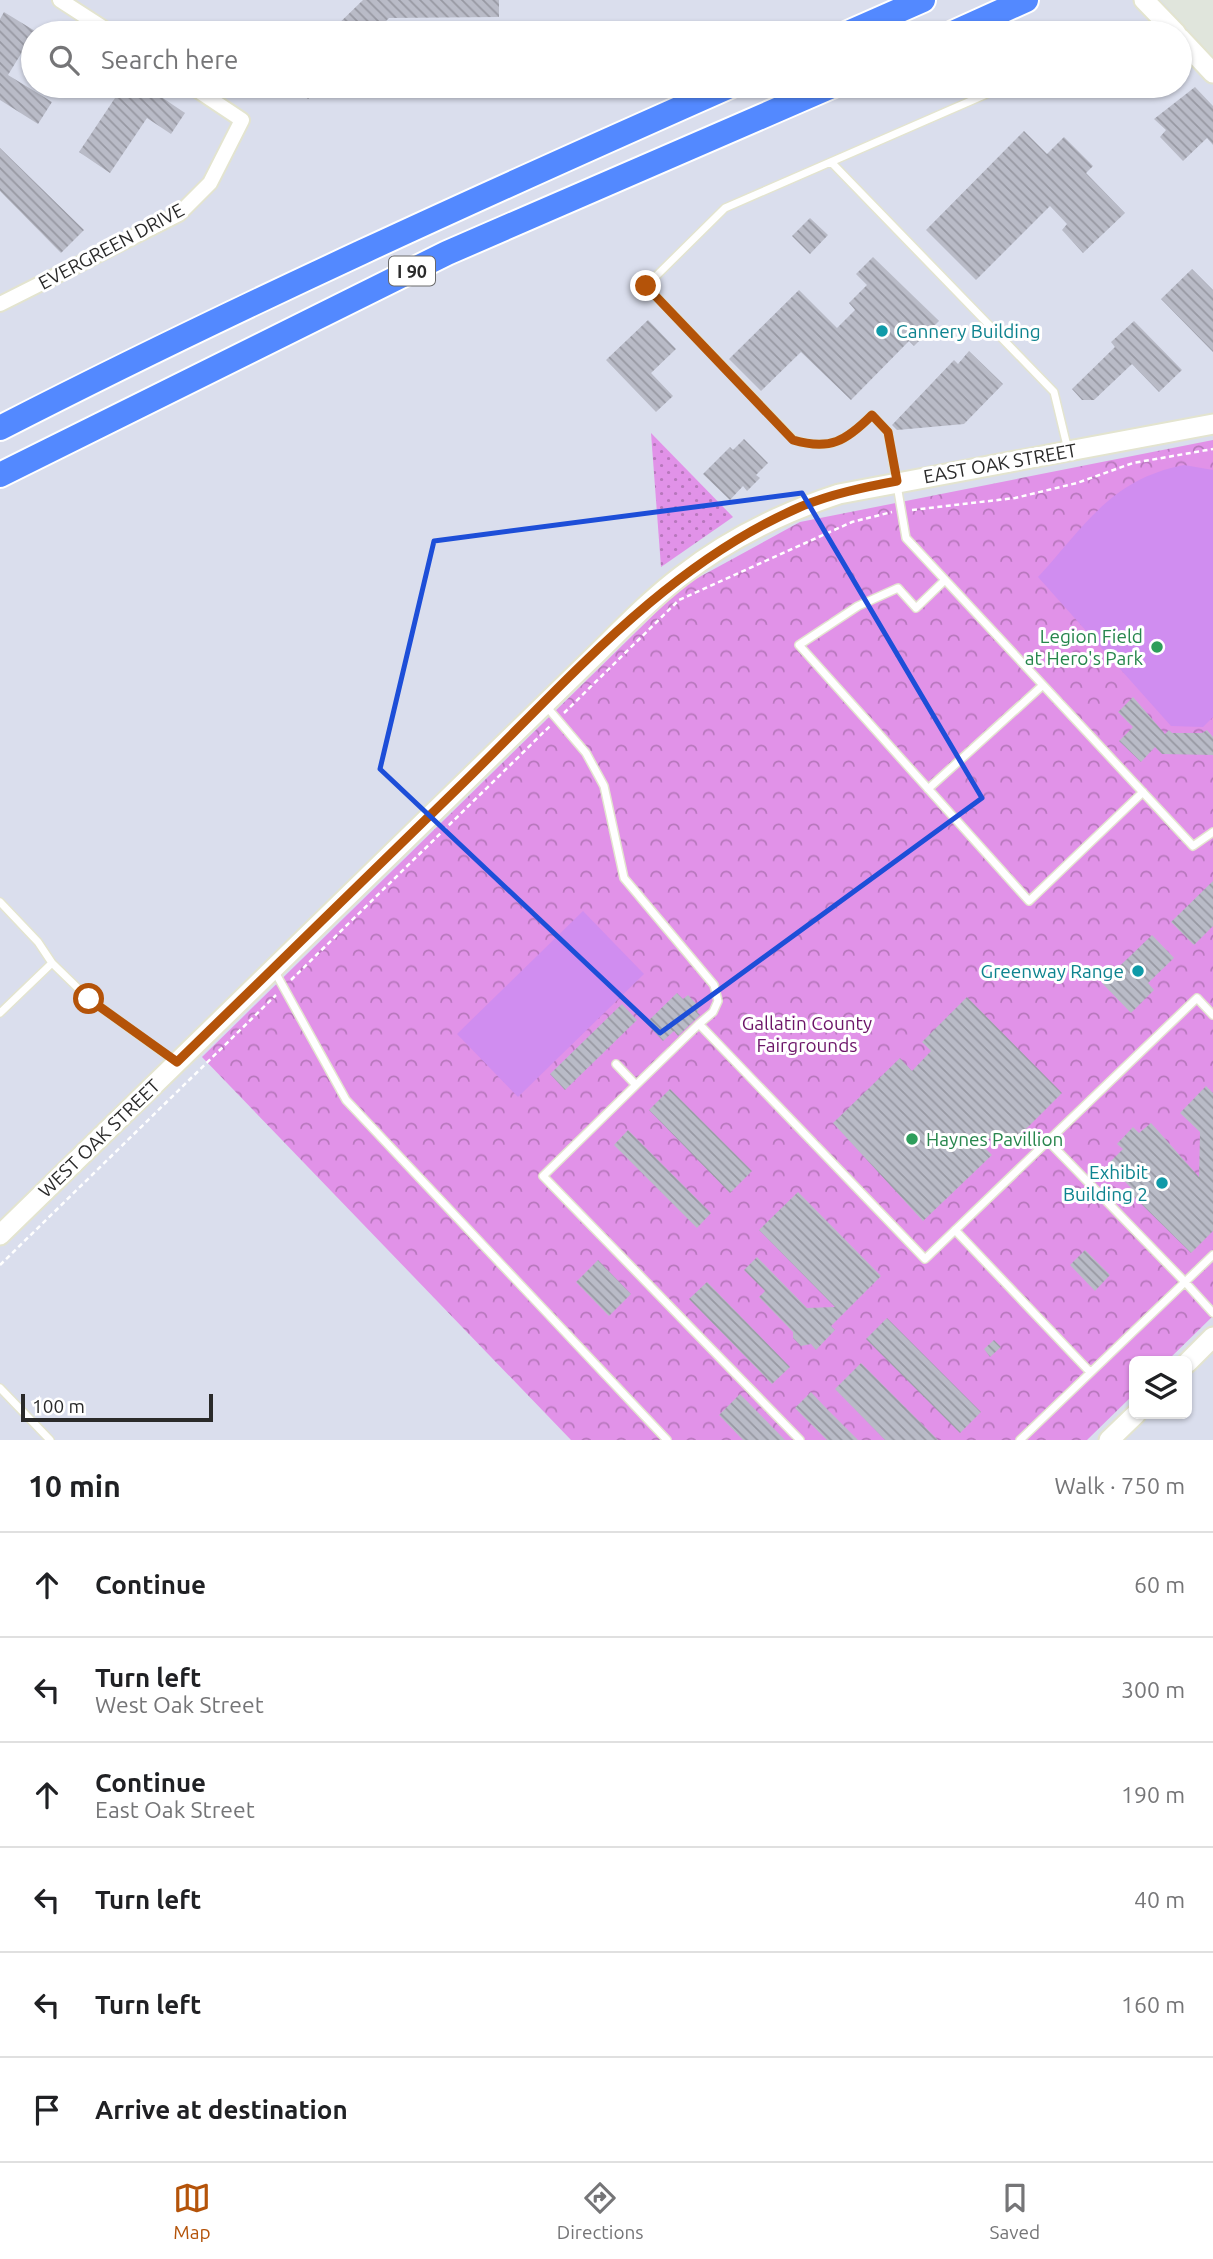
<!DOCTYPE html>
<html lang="en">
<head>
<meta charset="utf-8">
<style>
	:root { --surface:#fff; --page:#f6f6f6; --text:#202124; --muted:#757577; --line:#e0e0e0; --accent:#b45309 }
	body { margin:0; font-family:Ubuntu,sans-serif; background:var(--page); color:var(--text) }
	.controls { position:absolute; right:21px; bottom:21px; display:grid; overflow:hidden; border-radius:10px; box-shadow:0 2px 5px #0004 }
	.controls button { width:63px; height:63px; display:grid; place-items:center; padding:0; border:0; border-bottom:2px solid var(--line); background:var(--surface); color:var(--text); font:35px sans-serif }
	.scale { position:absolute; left:21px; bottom:18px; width:192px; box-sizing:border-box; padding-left:7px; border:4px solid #2a2a2a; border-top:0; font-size:19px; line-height:24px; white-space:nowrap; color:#2a2a2a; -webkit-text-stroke:5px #fff; paint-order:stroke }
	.stop { position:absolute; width:21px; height:21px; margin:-16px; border:5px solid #b45309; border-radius:50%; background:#fff }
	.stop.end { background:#b45309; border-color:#fff; box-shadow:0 2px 7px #0008 }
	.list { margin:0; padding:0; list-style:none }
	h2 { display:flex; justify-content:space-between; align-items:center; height:91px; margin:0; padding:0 28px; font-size:30px }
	h2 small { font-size:23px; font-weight:400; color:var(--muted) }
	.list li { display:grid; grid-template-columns:46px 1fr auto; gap:21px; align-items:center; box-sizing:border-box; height:105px; padding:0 28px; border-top:2px solid var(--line) }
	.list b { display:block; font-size:26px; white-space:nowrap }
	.list p { margin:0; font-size:23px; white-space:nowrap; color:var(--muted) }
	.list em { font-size:23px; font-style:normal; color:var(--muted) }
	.icon { flex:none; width:38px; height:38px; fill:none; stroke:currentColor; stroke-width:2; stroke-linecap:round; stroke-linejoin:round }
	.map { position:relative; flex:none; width:1213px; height:1440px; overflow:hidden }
	.search { position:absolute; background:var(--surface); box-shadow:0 2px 5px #0004; left:21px; right:21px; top:21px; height:77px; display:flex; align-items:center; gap:18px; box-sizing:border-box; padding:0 24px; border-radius:38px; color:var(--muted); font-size:26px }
	.sheet { height:721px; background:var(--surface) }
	nav { display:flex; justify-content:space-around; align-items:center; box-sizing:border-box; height:98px; border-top:2px solid var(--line); background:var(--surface); font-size:19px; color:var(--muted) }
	nav a { display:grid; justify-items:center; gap:4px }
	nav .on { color:var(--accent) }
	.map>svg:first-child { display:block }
	.industrial { fill:#e0e5dc }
	.grass { fill:url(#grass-dots) }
	.forest { fill:url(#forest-crowns) }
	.pitch { fill:#d08df0 }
	.building { fill:url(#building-back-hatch) }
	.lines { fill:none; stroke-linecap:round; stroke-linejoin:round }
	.lane-casing { stroke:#e3e4cf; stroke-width:10 }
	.street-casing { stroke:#e3e4cf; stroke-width:18 }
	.secondary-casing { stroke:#e3e4cf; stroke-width:23 }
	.highway-casing { stroke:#fff; stroke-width:28 }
	.path { stroke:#fff; stroke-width:2.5; stroke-dasharray:5 3.5; stroke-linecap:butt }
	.lane { stroke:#fff; stroke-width:7 }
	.street { stroke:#fff; stroke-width:14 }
	.secondary { stroke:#fff; stroke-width:19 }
	.highway { stroke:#5389ff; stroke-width:24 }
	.route { stroke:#b45309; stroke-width:9 }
	.marked { fill:none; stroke:#1d4ed8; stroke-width:5; stroke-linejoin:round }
	.culture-dot { fill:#0f9aa8; stroke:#fff; stroke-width:2.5 }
	.leisure-dot { fill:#2e9e5b; stroke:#fff; stroke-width:2.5 }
	.labels { text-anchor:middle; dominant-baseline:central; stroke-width:6; stroke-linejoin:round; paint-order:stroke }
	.shield { fill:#fff; stroke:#6a6a6a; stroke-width:2 }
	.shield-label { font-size:18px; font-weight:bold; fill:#2a2a2a }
	.street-label { font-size:19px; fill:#2a2a2a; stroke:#fff }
	.culture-label { font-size:19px; fill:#0d838f; stroke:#fff; text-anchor:end }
	.leisure-label { font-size:19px; fill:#27864d; stroke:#fff; text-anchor:end }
	.park-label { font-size:19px; fill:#6c1468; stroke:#fff }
</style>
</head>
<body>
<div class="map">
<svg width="1213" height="1440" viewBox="0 0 1213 1440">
	<defs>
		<pattern id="grass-dots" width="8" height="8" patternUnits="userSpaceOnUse" patternTransform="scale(1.75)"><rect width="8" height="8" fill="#e192e8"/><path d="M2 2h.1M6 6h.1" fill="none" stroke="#b777bc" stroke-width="1.8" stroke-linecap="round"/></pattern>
		<pattern id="forest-crowns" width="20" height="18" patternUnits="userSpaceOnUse" patternTransform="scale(1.75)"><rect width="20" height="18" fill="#e192e8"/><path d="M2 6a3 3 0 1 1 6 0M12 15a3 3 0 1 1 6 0" fill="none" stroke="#b777bc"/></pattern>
		<pattern id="building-back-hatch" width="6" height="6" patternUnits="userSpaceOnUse" patternTransform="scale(1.75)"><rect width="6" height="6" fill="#b9bbc7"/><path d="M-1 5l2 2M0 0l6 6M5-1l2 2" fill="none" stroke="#9798a2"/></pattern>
	</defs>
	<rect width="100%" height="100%" fill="#dadeed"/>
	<path class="industrial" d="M1161 0H1213V57Z"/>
	<path class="grass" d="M651 433 733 517 661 567Z"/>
	<path class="forest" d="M1213 440V1316L1167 1361H1134V1394L1087 1440H571L202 1057 683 586 800 522Z"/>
	<path class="pitch" d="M1184 465 1213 470V717L1203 727 1171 726 1038 577C1085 526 1111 479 1184 465Z
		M583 911 644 974 518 1097 457 1034Z"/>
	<path class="building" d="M363 0H499V17L389 18 374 33H329Z
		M4 12 35 31 8 75 52 102 38 124 0 100V19Z
		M123 86H145L185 113 171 134 147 118 110 173 79 152Z
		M294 86H321L308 99Z
		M1195 87 1213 106V145L1207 138 1183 161 1160 137 1166 130 1154 119Z
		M1024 131 1047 154 1064 137 1093 166 1086 173 1125 213 1083 253 1062 230 1067 224 1050 206 976 280 926 230Z
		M0 148 84 230 61 253 0 191Z
		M810 218 828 235 810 254 792 236Z
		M873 257 939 321 914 346 909 341 851 400 801 352 761 391 729 359 799 290 837 328 855 310 849 303 867 285 856 274Z
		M1192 269 1213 290V352L1161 299Z
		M648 320 676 349 651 373 673 396 656 412 606 360Z
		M1134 321 1182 370 1159 392 1132 364 1094 400H1082L1072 389 1115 347 1111 342Z
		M969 351 1003 384 964 424 897 430 892 425 954 360 958 364Z
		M744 439 768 463 756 475 760 478 747 491 743 486 730 500 703 474 730 447 733 450Z
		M1133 697 1165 734 1169 730 1172 733H1202L1207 730 1213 737V755L1162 754 1155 747 1141 762 1119 741 1133 727 1118 712Z
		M1213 881V926L1194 945 1171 922Z
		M1152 935 1174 958 1148 983 1154 990 1131 1013 1102 983Z
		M677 993 683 999 688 995 700 1008 697 1012 700 1015 678 1036 674 1031 663 1041 646 1023Z
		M967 997 1062 1093 1012 1143 998 1130 982 1145 992 1155 923 1221 833 1123 900 1058 912 1071 931 1051 922 1042Z
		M622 1004 637 1020 565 1090 550 1074Z
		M1206 1086 1213 1093V1231L1191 1253 1128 1191 1131 1188 1108 1164 1123 1149 1117 1144 1133 1127 1139 1133 1151 1123 1199 1177 1200 1132 1180 1113Z
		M670 1089 752 1171 730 1193 649 1110Z
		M628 1130 711 1213 697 1228 614 1145Z
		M798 1192 881 1276 831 1326 835 1330 816 1350 811 1344 801 1346 793 1338V1332L759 1297 765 1291 744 1270 757 1257 807 1308 835 1307 759 1230Z
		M1085 1250 1110 1275 1095 1291 1070 1265Z
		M598 1260 631 1294 609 1316 576 1282Z
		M707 1282 790 1367 772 1384 689 1299Z
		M887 1318 981 1412 960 1433 866 1339Z
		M994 1340 1001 1347 990 1357 984 1349Z
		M861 1363 938 1440H885L835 1389Z
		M811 1392 824 1406 858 1440H827L795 1408Z
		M740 1394 785 1440H743L719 1415Z"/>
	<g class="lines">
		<defs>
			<path id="lane" d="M1005 86 725 208 646 286 794 440C830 451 846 441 872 415L888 432 906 538 1193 846 1213 832
				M831 162 1054 392 1068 450
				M945 580 916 608 898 588 858 606 799 645 1029 901 1143 792
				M546 706 586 753 604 786 624 878 714 985 718 1001 713 1012 699 1024
				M928 789 1043 685
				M0 902 38 942 52 963
				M275 972 346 1100 667 1440
				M0 1013 52 963 89 999 175 1061
				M616 1064 636 1085 699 1024 925 1259 1197 998 1213 1015
				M636 1085 543 1176 800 1440
				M955 1230 1090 1372
				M1213 1255 1185 1282 1213 1313
				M0 1388 50 1440
				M1020 1440 1185 1282 1048 1141"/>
			<path id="street" d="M60 0 111 33
				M0 304 179 214 210 183 242 120 191 86"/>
			<path id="secondary" d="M1144 0 1176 33
				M1180 38 1213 73
				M0 1235 589 661C619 632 648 601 681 576 727 540 784 512 839 494L1213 424
				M1187 1363 1213 1337
				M1109 1440 1136 1414"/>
			<path id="highway" d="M848 33 923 0
				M953 33 1026 0
				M0 428C240 305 484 195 730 86
				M0 475 447 253 832 86"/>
		</defs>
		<use href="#lane" class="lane-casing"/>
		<use href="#street" class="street-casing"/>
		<use href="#secondary" class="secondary-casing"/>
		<use href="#highway" class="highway-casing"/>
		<path class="path" d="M912 510 1015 498 1077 483 1133 463 1213 449
			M564 713 679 600 852 522 892 512
			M291 980 551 725
			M0 1265 276 995"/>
		<use href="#lane" class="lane"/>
		<use href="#street" class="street"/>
		<use href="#secondary" class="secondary"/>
		<use href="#highway" class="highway"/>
	</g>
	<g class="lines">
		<path class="route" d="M89 999 177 1062C271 971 364 879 458 788 563 686 663 566 800 507 831 494 865 487 897 481L888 432 872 415C846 441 830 451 793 440L646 286"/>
	</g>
	<path class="marked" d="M802 493 982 798 660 1033 380 769 434 541Z"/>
	<g class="culture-dot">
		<circle cx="882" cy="331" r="7"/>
		<circle cx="1138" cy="971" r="7"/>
		<circle cx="1162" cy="1183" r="7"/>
	</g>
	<g class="leisure-dot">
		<circle cx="1157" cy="647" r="7"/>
		<circle cx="912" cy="1139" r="7"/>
	</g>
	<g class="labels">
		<rect class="shield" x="389" y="256.5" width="46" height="29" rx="5"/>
		<g class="shield-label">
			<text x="412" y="271">I 90</text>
		</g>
		<g class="street-label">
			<text transform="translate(111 246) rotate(-28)">EVERGREEN DRIVE</text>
			<text transform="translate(1000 463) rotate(-10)">EAST OAK STREET</text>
			<text transform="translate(99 1138) rotate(-44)">WEST OAK STREET</text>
		</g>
		<g class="culture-label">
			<text x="896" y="331" text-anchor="start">Cannery Building</text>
			<text x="1124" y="971">Greenway Range</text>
			<text x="1148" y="1172">Exhibit<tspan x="1148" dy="22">Building 2</tspan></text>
		</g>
		<g class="leisure-label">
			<text x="1143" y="636">Legion Field<tspan x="1143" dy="22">at Hero's Park</tspan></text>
			<text x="926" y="1139" text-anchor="start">Haynes Pavillion</text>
		</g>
		<g class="park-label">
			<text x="807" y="1023">Gallatin County<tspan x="807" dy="22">Fairgrounds</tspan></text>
		</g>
	</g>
</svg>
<div class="controls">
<button><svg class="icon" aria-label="layers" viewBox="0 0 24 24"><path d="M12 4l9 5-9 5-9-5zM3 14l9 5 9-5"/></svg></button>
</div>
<div class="scale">100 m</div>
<div class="stop" style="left:89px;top:999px"></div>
<div class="stop end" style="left:646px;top:286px"></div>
<div class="search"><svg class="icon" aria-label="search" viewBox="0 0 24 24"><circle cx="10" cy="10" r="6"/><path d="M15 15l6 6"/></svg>Search here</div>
</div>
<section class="sheet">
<h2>10 min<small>Walk · 750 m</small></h2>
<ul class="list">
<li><svg class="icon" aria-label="ahead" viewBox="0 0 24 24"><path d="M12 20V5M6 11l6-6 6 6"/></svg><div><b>Continue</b></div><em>60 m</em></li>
<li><svg class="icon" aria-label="left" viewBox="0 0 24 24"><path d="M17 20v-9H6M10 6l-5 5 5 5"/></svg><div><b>Turn left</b><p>West Oak Street</p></div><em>300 m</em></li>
<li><svg class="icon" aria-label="ahead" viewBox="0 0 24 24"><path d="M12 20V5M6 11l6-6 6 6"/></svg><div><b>Continue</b><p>East Oak Street</p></div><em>190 m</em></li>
<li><svg class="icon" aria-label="left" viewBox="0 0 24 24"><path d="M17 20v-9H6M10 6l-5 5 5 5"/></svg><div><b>Turn left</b></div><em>40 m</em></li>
<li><svg class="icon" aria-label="left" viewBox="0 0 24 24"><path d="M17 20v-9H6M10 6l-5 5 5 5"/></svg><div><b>Turn left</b></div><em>160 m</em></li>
<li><svg class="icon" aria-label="arrive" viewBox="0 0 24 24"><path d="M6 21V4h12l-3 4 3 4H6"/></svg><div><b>Arrive at destination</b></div></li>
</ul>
</section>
<nav>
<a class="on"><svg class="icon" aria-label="map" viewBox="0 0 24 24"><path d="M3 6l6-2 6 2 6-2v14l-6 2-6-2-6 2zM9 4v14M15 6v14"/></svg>Map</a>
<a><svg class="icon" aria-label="directions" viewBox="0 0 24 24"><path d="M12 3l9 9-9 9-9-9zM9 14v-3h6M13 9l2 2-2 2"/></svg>Directions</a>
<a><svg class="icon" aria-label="saved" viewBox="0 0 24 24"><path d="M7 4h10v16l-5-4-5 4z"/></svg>Saved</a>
</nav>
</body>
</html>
